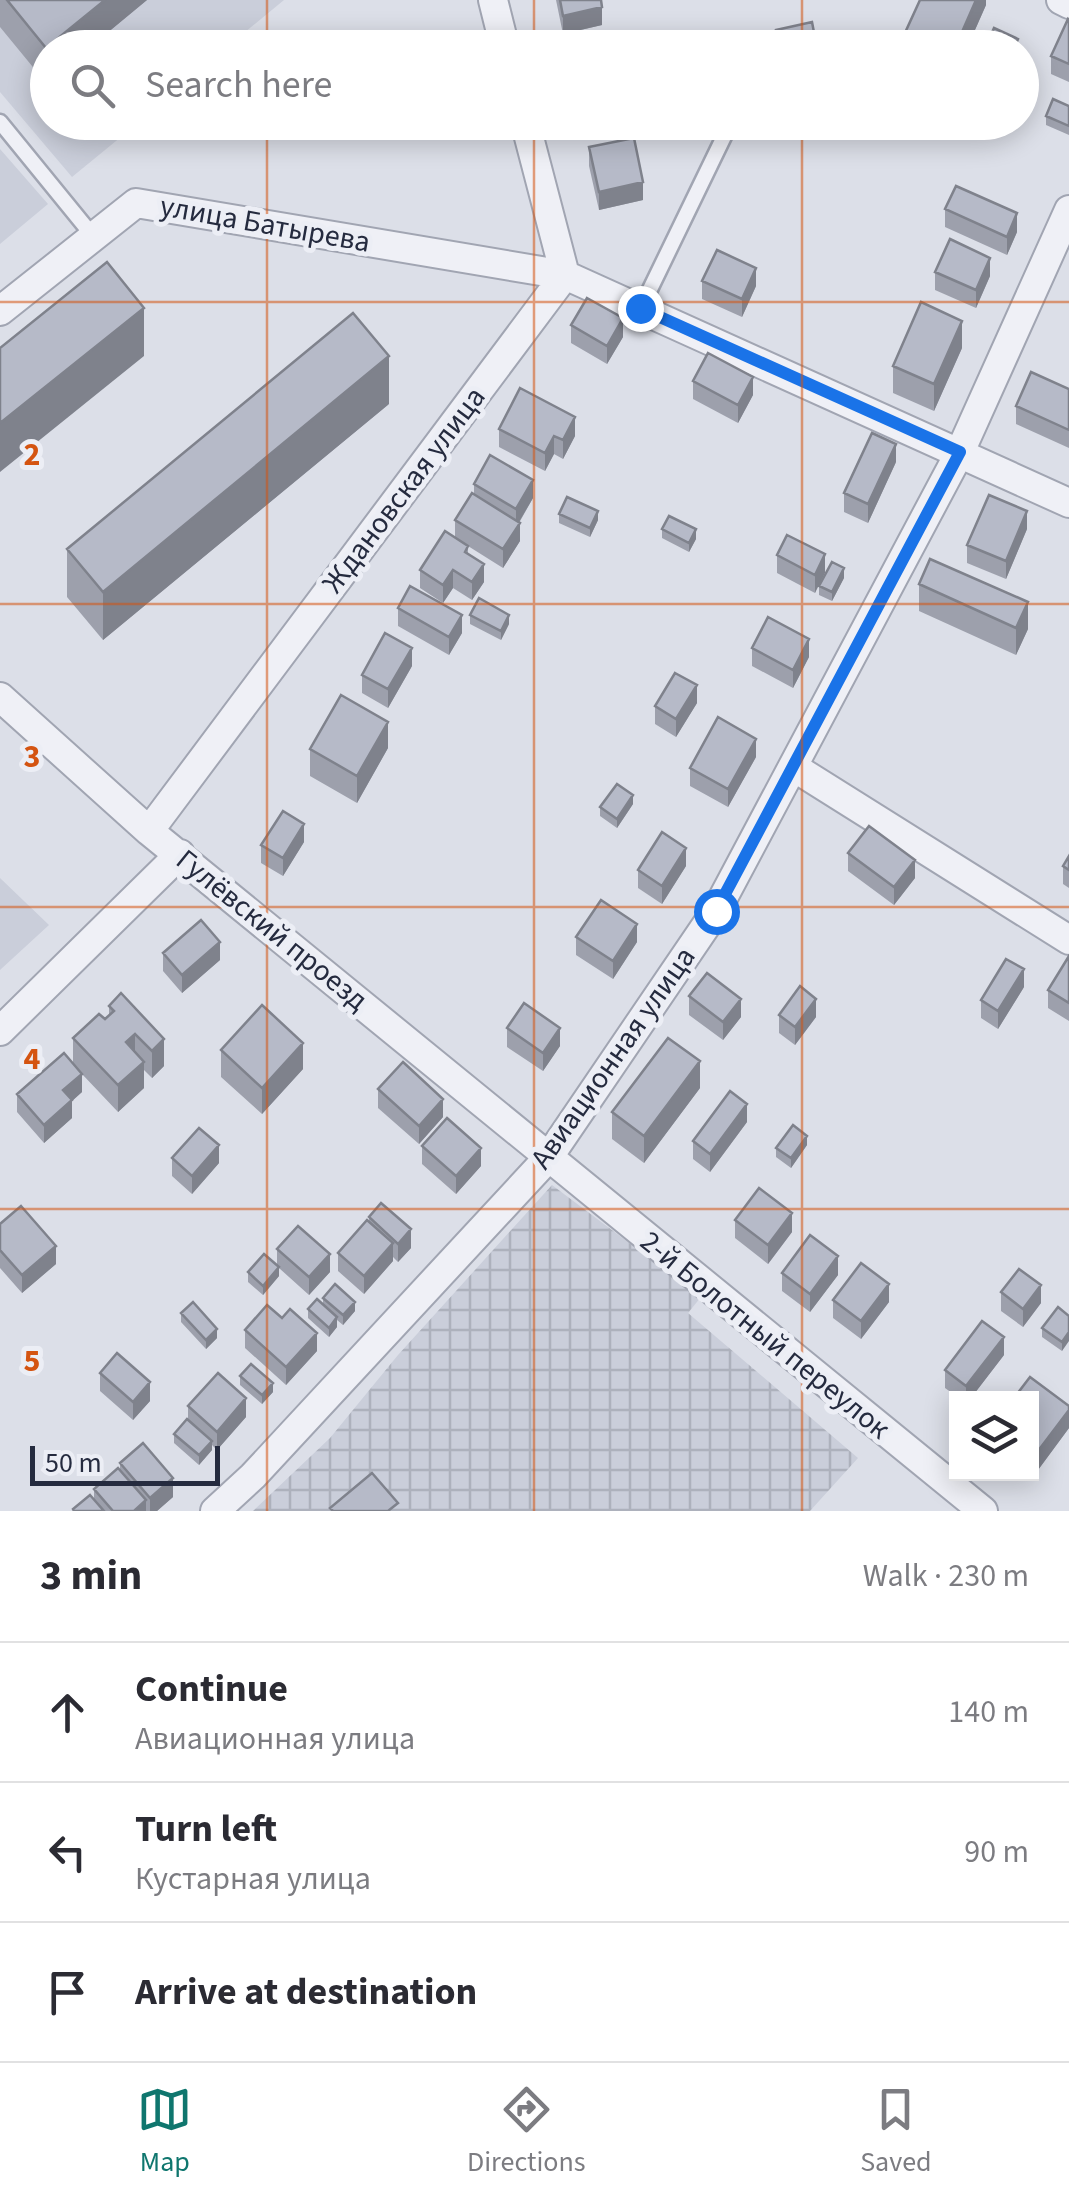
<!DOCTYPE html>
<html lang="en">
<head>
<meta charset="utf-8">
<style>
	:root { --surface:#fff; --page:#f2f2f3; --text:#2b2b33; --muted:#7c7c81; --line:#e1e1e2; --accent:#0f766e }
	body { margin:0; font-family:"Source Sans 3",sans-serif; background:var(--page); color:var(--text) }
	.controls { position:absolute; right:30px; bottom:30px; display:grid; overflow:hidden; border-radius:0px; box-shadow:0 5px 25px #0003 }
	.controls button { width:90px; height:90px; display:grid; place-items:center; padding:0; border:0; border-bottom:2px solid var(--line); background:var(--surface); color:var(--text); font:50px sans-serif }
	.scale { position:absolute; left:30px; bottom:25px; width:190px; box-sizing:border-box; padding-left:10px; border:5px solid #252b3f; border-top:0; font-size:28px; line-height:35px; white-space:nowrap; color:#252b3f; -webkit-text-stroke:8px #eceef5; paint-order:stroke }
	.stop { position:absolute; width:30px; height:30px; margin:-22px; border:8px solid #1a73e8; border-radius:50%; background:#fff }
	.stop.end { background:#1a73e8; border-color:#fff; box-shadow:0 2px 10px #0008 }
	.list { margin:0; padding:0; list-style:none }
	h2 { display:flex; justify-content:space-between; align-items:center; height:130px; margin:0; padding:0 40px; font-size:42px }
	h2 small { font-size:32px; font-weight:400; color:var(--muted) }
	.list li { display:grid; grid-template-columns:65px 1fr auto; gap:30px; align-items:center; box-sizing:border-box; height:140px; padding:0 40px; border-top:2px solid var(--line) }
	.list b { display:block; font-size:38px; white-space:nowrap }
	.list p { margin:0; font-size:32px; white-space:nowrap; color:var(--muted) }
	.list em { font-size:32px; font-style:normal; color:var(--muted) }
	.icon { flex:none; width:55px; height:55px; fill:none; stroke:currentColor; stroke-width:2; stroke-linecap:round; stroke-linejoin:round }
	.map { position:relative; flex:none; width:1069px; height:1511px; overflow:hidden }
	.search { position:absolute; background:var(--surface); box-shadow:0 5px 25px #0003; left:30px; right:30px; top:30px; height:110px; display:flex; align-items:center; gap:25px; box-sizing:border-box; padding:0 35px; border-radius:55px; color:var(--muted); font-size:38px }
	.sheet { height:550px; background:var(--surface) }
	nav { display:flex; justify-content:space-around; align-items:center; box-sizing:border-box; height:140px; border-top:2px solid var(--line); background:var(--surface); font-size:28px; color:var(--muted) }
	nav a { display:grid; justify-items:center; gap:5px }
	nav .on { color:var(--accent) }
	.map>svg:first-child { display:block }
	.built { fill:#caceda }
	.industrial { fill:url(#industrial-grid) }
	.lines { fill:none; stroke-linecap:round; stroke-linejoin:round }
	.lane-casing { stroke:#a1a5b2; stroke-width:19 }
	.street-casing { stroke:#a1a5b2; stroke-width:32 }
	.lane { stroke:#eff0f6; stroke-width:14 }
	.street { stroke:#eff0f6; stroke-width:28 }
	.wall { fill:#9da0ac }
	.shaded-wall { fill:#7f828c }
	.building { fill:#b6bac8; stroke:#7f828c; stroke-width:2.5 }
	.route { stroke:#1a73e8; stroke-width:12 }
	.grid { fill:none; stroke:#d45411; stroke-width:2.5; stroke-opacity:0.55 }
	.labels { text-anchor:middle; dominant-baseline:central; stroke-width:10; stroke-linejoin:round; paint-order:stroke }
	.street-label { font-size:30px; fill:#252b3f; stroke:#eceef5 }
	.grid-label { font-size:32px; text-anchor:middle; font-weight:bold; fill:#d45411; stroke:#eceef5; stroke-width:10; stroke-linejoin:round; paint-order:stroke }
</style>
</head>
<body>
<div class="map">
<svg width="1069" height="1511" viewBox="0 0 1069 1511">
	<defs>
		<pattern id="industrial-grid" width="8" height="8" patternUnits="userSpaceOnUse" patternTransform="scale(2.5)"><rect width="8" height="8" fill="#caceda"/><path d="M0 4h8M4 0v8" fill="none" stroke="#adb1bc"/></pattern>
	</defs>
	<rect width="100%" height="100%" fill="#dcdfe8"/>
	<path class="built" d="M0 0H284L227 47 48 48V122L138 123 72 177 0 92Z
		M0 149 48 204 0 244Z
		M0 878 49 925 0 970Z"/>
	<path class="industrial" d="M552 1185 701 1297 688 1313 858 1458 810 1511H253L330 1438 398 1355Z"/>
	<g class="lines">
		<defs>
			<path id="lane" d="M0 122 93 236
				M641 308 731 122"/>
			<path id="street" d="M493 0 505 48
				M1061 0 1069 4
				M525 122 565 275
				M0 311 136 203 565 275 1069 503
				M0 697 149 831 983 1511
				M795 768 1069 940
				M149 831 565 275
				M0 1031 180 854
				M215 1511 253 1476 548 1158 716 911 960 452 1069 210"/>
		</defs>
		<use href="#lane" class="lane-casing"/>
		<use href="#street" class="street-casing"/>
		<use href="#lane" class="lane"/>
		<use href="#street" class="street"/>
	</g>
	<path class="wall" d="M0 0H147L89 48H48L46 83 0 27Z
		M556 0H601L602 25 563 34Z
		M986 0V5L967 48H904V35Z
		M1069 20V82L1051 74V56Z
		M1069 106V135L1046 125V116Z
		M589 147 643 200 599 210 589 166Z
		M945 209 1017 232 1007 255 945 227Z
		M935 272 990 276 976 308 935 290Z
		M702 281 756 286 742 317 702 299Z
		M571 325 623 337 607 364 571 343Z
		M962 348 934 411 893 393V366Z
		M693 381 753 395 738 423 693 399Z
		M1069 389V448L1016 424V406Z
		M389 404 103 640 67 597V549Z
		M499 429 575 436 563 459 554 454 545 471 499 447Z
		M896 462 868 523 844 512V493Z
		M474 484 533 498 519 523 520 541 503 568 468 546V554L484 582 472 600 453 588 443 603 420 588V570L455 538V520L474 494Z
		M559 514 598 520 590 537 559 523Z
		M662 529 696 539 689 552 662 538Z
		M1027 529 1006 579 967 563V545Z
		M825 554 815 593 777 573V555Z
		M844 578 832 601 819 595V586Z
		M919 584 1028 629 1016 655 919 611Z
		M398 608 462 633 449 655 398 626Z
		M470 615 509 624 501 640 470 624Z
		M752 648 809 657 793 688 752 666Z
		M412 666 388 708 362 693V675Z
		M697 703 676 737 655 724V706Z
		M388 748 357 803 310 776V749Z
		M756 757 728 807 690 786V768Z
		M633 804 617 828 600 816V807Z
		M304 842 283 876 261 863V845Z
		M848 853 915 878 894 905 848 871Z
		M1069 856V888L1063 884V866Z
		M686 866 662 904 638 888V870Z
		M576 937 637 942 613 979 576 955Z
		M163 953 220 960 182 993 163 971Z
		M1069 956V1021L1048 1008V990Z
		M1024 987 998 1029 981 1018V1000Z
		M121 993 164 1066 152 1078 144 1070V1088L118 1112 82 1074V1092L72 1101V1118L44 1143 17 1112V1094L73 1064V1038L109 1016V1006Z
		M689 996 741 1017 723 1040 689 1015Z
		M779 1015 816 1017 795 1045 779 1033Z
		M507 1028 560 1046 543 1071 507 1047Z
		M221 1050 303 1069 262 1114 221 1077Z
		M700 1088 644 1163 612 1139V1112Z
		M378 1089 443 1117 419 1144 378 1108Z
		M747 1122 710 1172 693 1159V1141Z
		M807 1145 791 1168 776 1157V1148Z
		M422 1146 481 1166 456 1194 422 1164Z
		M172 1158 219 1163 192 1194 172 1176Z
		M369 1217 411 1248 398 1262 393 1257V1261L364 1294 338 1271V1253L369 1222Z
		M735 1220 792 1232 768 1264 735 1238Z
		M0 1224 56 1264 22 1293 0 1268Z
		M277 1249 330 1272 309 1295 279 1268V1276L263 1295 248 1282V1272L277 1265Z
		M782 1273 838 1275 810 1312 782 1291Z
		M1001 1292 1041 1303 1023 1327 1001 1311Z
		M323 1298 355 1311 343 1325 337 1320V1327L329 1337 308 1318V1309L323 1305Z
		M833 1300 889 1302 861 1339 833 1318Z
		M181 1313 217 1338 206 1349 181 1322Z
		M1069 1316 1062 1351 1042 1337V1328Z
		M245 1330 317 1351 286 1385 245 1348Z
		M1004 1355 971 1398H959L945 1388V1370Z
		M100 1373 150 1401 133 1420 100 1391Z
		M240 1376 273 1392 262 1404 240 1385Z
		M1032 1398 1069 1406V1428L1038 1470 1032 1465Z
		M188 1406 246 1417 217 1450 212 1445V1450L199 1465 174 1443V1434L188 1420Z
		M120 1463 173 1497 157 1511H73V1509L94 1500V1489L120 1470Z"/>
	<path class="shaded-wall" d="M105 0H147L89 48H48L46 83V48Z
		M976 0H986V5L967 48H955Z
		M602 7V25L563 34V16Z
		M643 182V200L599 210V192Z
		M1017 213V232L1007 255V237Z
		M990 258V276L976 308V290Z
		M756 268V286L742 317V299Z
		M144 308V356L0 472V423Z
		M623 318V337L607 364V346Z
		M962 321V348L934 411V384Z
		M389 356V404L103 640V592Z
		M753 377V395L738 423V405Z
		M575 417V436L563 459V440Z
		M554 436V454L545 471V453Z
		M896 444V462L868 523V504Z
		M533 480V498L516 527V509Z
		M598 511V520L590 537V528Z
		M1027 511V529L1006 579V561Z
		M520 523V541L503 568V549Z
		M696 529V539L689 552V543Z
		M825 554V573L815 593V575Z
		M484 564V582L472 600V582Z
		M844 568V578L832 601V592Z
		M453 570V588L443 603V585Z
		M1028 602V629L1016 655V628Z
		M462 615V633L449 655V637Z
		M509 615V624L501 640V631Z
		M809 639V657L793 688V670Z
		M412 648V666L388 708V689Z
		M697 685V703L676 737V719Z
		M388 722V748L357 803V776Z
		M756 739V757L728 807V789Z
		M633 795V804L617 828V819Z
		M304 824V842L283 876V858Z
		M686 848V866L662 904V886Z
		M915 860V878L894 905V887Z
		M637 924V942L613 979V961Z
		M220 942V960L182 993V975Z
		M1024 969V987L998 1029V1011Z
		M741 999V1017L723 1040V1022Z
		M816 999V1017L795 1045V1027Z
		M560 1028V1046L543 1071V1053Z
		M135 1034V1060L126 1042Z
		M164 1039V1066L152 1078V1051Z
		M303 1043V1069L262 1114V1088Z
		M700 1061V1088L644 1163V1136Z
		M144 1062V1088L118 1112V1085Z
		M82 1074V1092L72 1101V1118L44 1143V1125L63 1090Z
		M443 1099V1117L419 1144V1126Z
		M747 1104V1122L710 1172V1154Z
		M807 1136V1145L791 1168V1158Z
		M219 1145V1163L192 1194V1176Z
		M481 1148V1166L456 1194V1176Z
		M792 1213V1232L768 1264V1245Z
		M411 1229V1248L398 1262V1244Z
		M393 1243V1261L364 1294V1276Z
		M56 1246V1264L22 1293V1275Z
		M330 1254V1272L309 1295V1277Z
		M838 1256V1275L810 1312V1294Z
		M279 1267V1276L263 1295V1286Z
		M889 1284V1302L861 1339V1321Z
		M1041 1285V1303L1023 1327V1309Z
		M355 1302V1311L343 1325V1315Z
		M337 1317V1327L329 1337V1328Z
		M217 1329V1338L206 1349V1340Z
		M1069 1332V1341L1062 1351V1342Z
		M317 1333V1351L286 1385V1367Z
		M1004 1337V1355L971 1398H966V1386Z
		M150 1382V1401L133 1420V1402Z
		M273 1383V1392L262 1404V1395Z
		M246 1398V1417L217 1450V1432Z
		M1069 1410V1428L1038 1470V1451Z
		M212 1441V1450L199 1465V1455Z
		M173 1478V1497L157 1511H150V1498Z
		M146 1500V1511H134Z"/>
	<path class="building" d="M7 0H105L46 48Z
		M560 0H601L602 7 563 16Z
		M920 0H976L955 48H932L904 35Z
		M1068 19 1069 20V64L1051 56Z
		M812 22 817 48H779L776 30Z
		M994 28 1018 39 1014 48H985Z
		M1053 99 1069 106V126L1046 116Z
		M634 138 643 182 599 192 589 147Z
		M956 186 1017 213 1007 237 945 209Z
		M950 239 990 258 976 290 935 272Z
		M717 250 756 268 742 299 702 281Z
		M107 262 144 308 0 423V348Z
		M587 298 623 318 607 346 571 325Z
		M921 302 962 321 934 384 893 366Z
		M353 313 389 356 103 592 67 549Z
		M708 353 753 377 738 405 693 381Z
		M1031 372 1069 389V430L1016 406Z
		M520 388 575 417 563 440 554 436 545 453 499 429Z
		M872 433 896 444 868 504 844 493Z
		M490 455 533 480 516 509 474 484Z
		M472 493 520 523 503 549 455 520Z
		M989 495 1027 511 1006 561 967 545Z
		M567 497 598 511 590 528 559 514Z
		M669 516 696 529 689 543 662 529Z
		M445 531 468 546 465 552 484 564 472 582 453 570 443 585 420 570Z
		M787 535 825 554 815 575 777 555Z
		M930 559 1028 602 1016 628 919 584Z
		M832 562 844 568 832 592 819 586Z
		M410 586 462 615 449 637 398 608Z
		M479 598 509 615 501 631 470 615Z
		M768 617 809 639 793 670 752 648Z
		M385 633 412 648 388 689 362 675Z
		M675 673 697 685 676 719 655 706Z
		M341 695 388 722 357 776 310 749Z
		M718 717 756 739 728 789 690 768Z
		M617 784 633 795 617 819 600 807Z
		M283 811 304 824 283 858 261 845Z
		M869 826 915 860 894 887 848 853Z
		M662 832 686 848 662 886 638 870Z
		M1069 856V870L1063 866Z
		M601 900 637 924 613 961 576 937Z
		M201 920 220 942 182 975 163 953Z
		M1069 956V1003L1048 990Z
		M1006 959 1024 969 998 1011 981 1000Z
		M707 973 741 999 723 1022 689 996Z
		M800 986 816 999 795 1027 779 1015Z
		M121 993 164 1039 152 1051 135 1034 126 1042 144 1062 118 1085 73 1038 99 1014 105 1019 114 1011 109 1006Z
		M524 1003 560 1028 543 1053 507 1028Z
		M262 1005 303 1043 262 1088 221 1050Z
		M668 1038 700 1061 644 1136 612 1112Z
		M64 1053 82 1074 63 1090 72 1100 44 1125 17 1094Z
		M403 1062 443 1099 419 1126 378 1089Z
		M730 1091 747 1104 710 1154 693 1141Z
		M447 1118 481 1148 456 1176 422 1146Z
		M793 1125 807 1136 791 1158 776 1148Z
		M199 1128 219 1145 192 1176 172 1158Z
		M759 1188 792 1213 768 1245 735 1220Z
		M381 1203 411 1229 398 1244 369 1217Z
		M21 1206 56 1246 22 1275 0 1250V1224Z
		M367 1220 393 1243 364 1276 338 1253Z
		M298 1226 330 1254 309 1277 277 1249Z
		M810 1235 838 1256 810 1294 782 1273Z
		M264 1254 279 1267 263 1286 248 1272Z
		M861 1263 889 1284 861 1321 833 1300Z
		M1019 1269 1041 1285 1023 1309 1001 1292Z
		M335 1284 355 1302 343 1315 323 1298Z
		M317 1299 337 1317 329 1328 308 1309Z
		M193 1302 217 1329 206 1340 181 1313Z
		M267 1305 282 1318 290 1309 317 1333 286 1367 245 1330Z
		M1058 1307 1069 1316V1332L1062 1342 1042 1328Z
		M982 1321 1004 1337 966 1386 945 1370Z
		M117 1353 150 1382 133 1402 100 1373Z
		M251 1364 273 1383 262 1395 240 1376Z
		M218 1373 246 1398 217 1432 188 1406Z
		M1030 1377 1069 1406V1410L1038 1451 1032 1447V1398H1014Z
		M187 1419 212 1441 199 1455 174 1434Z
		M143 1443 173 1478 150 1498 120 1463Z
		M118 1468 146 1500 134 1511H113L94 1489Z
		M372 1473 398 1503 388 1511H333L330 1508Z
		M90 1495 104 1511H74L73 1509Z"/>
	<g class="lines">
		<path class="route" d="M640 308 960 452 716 911"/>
	</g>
	<path class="grid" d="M267 0V48M534 0V48M802 0V48M267 122V1511M534 122V1511M802 122V1511M0 302H1069M0 604H1069M0 907H1069M0 1209H1069"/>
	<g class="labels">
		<g class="street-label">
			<text transform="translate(265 224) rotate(10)">улица Батырева</text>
			<text transform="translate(404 490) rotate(-53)">Ждановская улица</text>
			<text transform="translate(272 930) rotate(39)">Гулёвский проезд</text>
			<text transform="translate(613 1058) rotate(-55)">Авиационная улица</text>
			<text transform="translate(765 1335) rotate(39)">2-й Болотный переулок</text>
		</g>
	</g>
	<g class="grid-label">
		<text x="32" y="465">2</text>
		<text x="32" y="767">3</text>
		<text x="32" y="1069">4</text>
		<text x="32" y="1371">5</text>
	</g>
</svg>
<div class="controls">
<button><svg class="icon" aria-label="layers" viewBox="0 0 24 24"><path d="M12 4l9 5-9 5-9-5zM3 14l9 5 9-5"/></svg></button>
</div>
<div class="scale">50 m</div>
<div class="stop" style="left:716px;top:911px"></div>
<div class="stop end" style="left:640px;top:308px"></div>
<div class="search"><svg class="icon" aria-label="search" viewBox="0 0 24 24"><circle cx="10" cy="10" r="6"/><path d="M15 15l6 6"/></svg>Search here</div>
</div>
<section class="sheet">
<h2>3 min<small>Walk · 230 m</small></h2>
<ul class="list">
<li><svg class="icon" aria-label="ahead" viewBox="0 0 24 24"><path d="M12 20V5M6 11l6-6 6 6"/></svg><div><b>Continue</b><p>Авиационная улица</p></div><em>140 m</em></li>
<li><svg class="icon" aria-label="left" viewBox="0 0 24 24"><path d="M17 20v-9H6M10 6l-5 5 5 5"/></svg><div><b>Turn left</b><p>Кустарная улица</p></div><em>90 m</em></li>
<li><svg class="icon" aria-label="arrive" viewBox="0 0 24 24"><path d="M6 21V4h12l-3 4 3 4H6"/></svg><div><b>Arrive at destination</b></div></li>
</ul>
</section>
<nav>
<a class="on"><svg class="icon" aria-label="map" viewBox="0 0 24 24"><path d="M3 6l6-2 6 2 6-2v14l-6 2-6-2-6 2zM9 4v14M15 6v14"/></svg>Map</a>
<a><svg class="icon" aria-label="directions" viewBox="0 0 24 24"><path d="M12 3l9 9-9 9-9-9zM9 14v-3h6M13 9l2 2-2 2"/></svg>Directions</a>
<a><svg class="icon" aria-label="saved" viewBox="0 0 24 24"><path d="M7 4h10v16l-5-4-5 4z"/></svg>Saved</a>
</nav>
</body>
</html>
